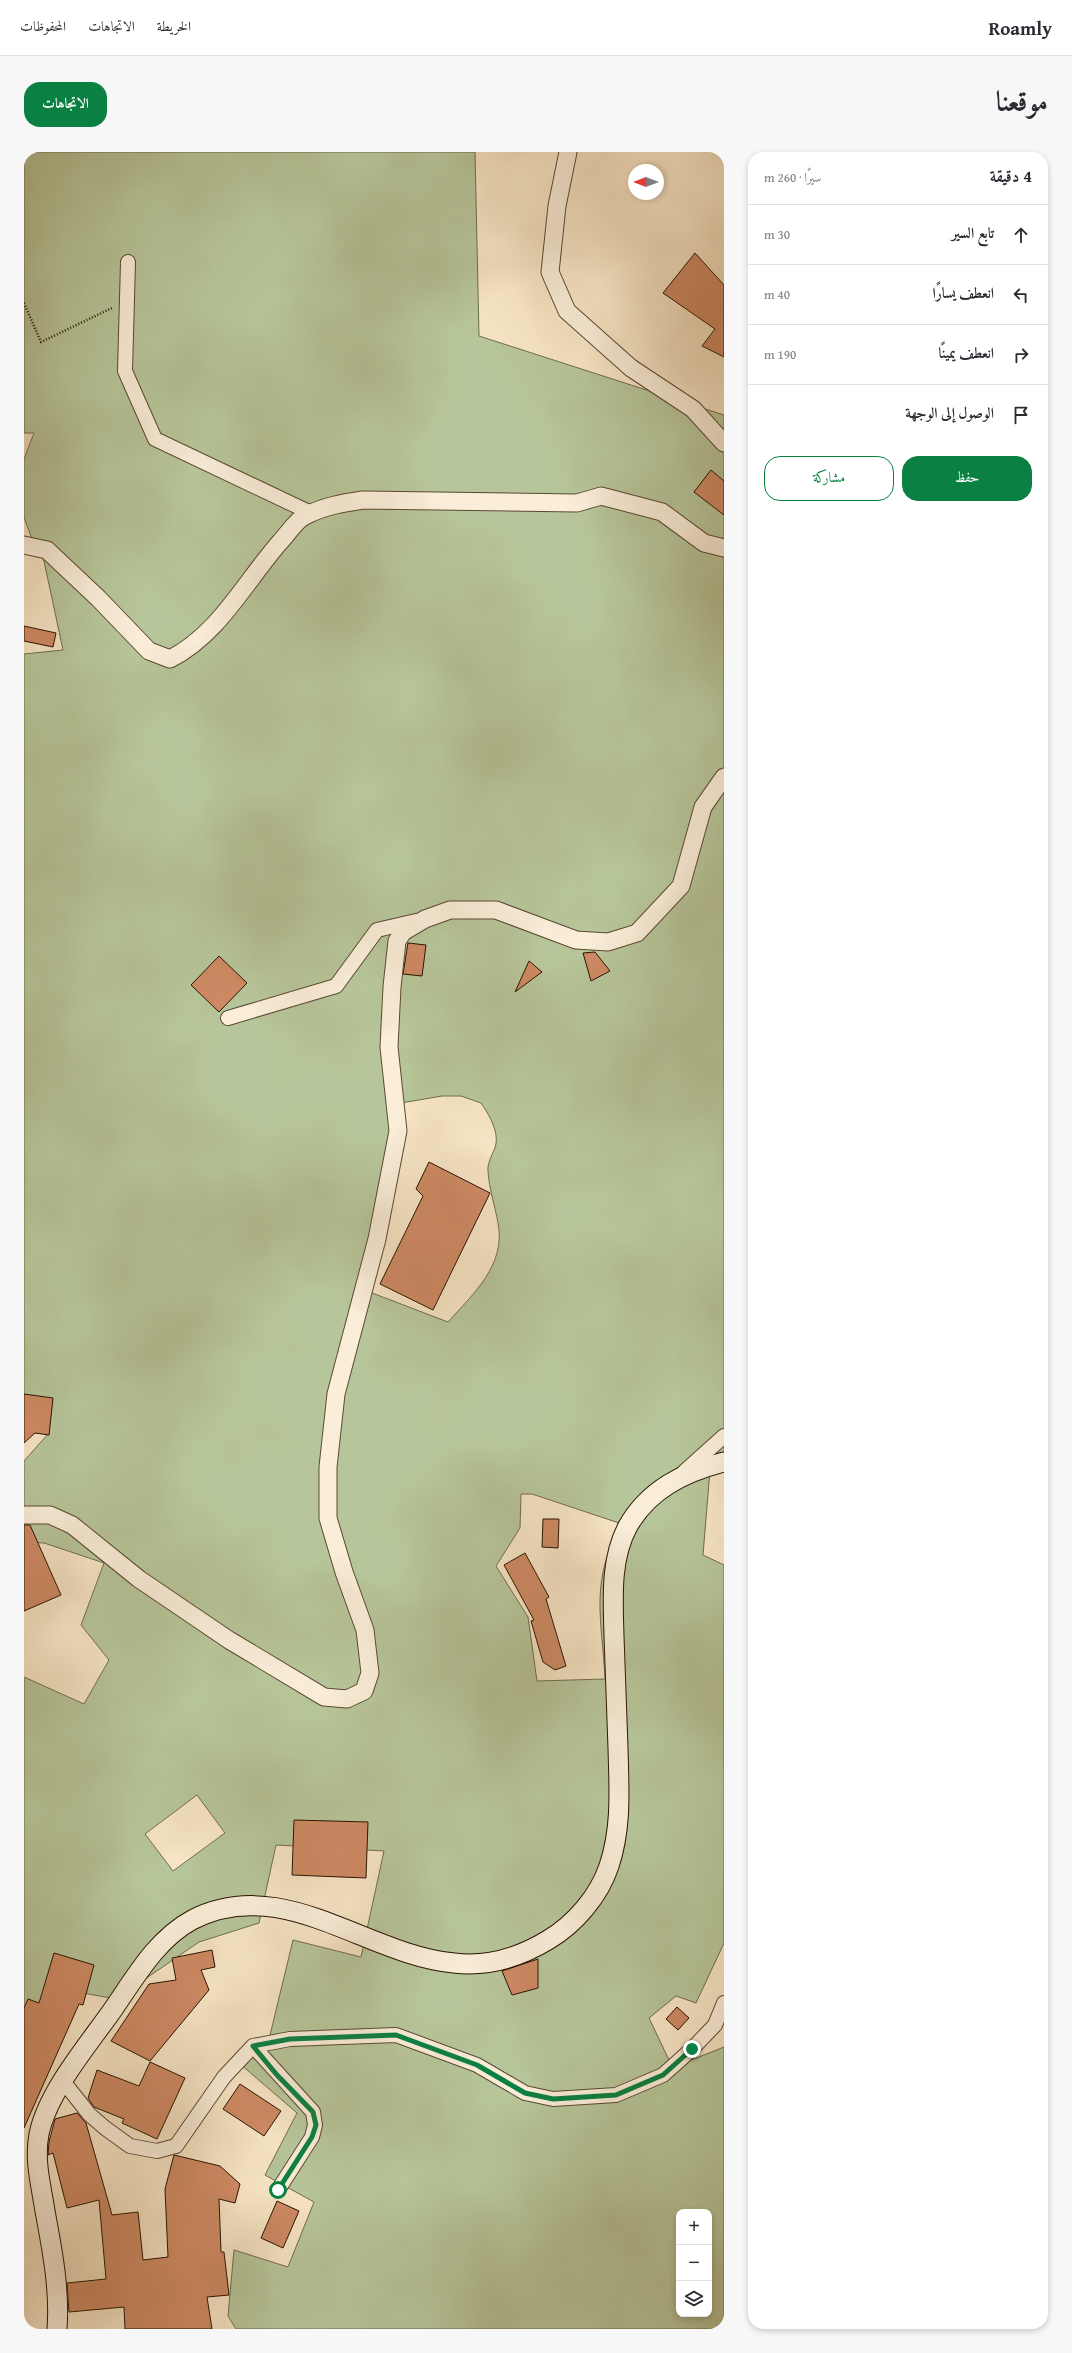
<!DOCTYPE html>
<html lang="ar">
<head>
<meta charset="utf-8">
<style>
	:root { --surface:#fff; --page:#f7f7f7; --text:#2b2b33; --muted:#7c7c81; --line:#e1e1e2; --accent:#0b8043 }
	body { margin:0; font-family:"Gentium Book Plus",Amiri,serif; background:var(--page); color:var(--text); direction:rtl }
	.controls { position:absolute; right:12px; bottom:12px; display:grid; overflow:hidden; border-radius:8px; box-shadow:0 2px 6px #0003 }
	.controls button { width:36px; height:36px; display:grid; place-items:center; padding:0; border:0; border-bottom:1px solid var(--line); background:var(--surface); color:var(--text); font:20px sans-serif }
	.compass { position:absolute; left:604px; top:12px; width:36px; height:36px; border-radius:50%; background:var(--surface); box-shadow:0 2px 6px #0003; rotate:270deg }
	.stop { position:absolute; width:12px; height:12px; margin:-9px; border:3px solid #0b8043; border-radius:50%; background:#fff }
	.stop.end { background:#0b8043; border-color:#fff; box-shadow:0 1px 4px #0008 }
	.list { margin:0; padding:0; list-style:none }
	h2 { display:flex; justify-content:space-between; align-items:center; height:52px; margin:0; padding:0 16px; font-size:17px }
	h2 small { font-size:13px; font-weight:400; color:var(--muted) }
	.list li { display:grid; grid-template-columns:26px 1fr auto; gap:12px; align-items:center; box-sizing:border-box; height:60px; padding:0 16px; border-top:1px solid var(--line) }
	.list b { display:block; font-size:15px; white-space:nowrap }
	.list em { font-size:13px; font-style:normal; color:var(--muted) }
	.actions { display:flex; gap:8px; padding:12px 16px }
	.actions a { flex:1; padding:9px 0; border:1px solid var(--accent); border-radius:16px; text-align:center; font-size:14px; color:var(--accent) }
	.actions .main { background:var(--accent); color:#fff }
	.icon { flex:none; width:22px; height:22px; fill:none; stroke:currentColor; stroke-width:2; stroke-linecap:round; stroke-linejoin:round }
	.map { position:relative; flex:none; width:700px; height:2177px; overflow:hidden; direction:ltr; border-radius:16px }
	header { display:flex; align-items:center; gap:24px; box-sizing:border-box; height:56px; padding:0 20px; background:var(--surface); border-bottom:1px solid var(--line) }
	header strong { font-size:19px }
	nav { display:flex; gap:22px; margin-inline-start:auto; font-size:14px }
	.intro { display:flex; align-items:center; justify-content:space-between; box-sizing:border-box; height:96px; padding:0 24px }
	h1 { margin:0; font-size:28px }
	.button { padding:10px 18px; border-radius:16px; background:var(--accent); color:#fff; font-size:14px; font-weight:700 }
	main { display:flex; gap:24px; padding:0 24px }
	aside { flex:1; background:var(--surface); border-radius:16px; box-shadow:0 2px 6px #0003 }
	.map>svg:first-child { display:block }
	.green { fill:#b7c69a; stroke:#6f6c4e; fill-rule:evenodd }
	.building { fill:#ce8a64; stroke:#271301 }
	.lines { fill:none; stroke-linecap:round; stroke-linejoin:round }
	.minor-casing { stroke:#5b4832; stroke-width:16 }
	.tertiary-casing { stroke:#5b4832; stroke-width:19 }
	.secondary-casing { stroke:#271301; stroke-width:21 }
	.path { stroke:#271301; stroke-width:2.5; stroke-dasharray:1 2; stroke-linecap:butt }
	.minor { stroke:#faeed9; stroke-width:14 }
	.tertiary { stroke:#faeed9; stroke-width:17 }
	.secondary { stroke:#faeed9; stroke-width:19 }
	.route { stroke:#0b8043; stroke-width:5 }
</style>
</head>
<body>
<header>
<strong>Roamly</strong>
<nav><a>الخريطة</a><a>الاتجاهات</a><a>المحفوظات</a></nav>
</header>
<div class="intro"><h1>موقعنا</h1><a class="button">الاتجاهات</a></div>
<main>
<aside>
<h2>4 دقيقة<small>سيرًا · 260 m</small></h2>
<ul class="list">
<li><svg class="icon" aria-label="ahead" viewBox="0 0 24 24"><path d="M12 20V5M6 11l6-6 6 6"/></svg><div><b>تابع السير</b></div><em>30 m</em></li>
<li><svg class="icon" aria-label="left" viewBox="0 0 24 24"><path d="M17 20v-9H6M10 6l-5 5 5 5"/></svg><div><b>انعطف يسارًا</b></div><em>40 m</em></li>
<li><svg class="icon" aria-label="right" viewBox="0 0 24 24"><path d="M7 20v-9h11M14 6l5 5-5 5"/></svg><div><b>انعطف يمينًا</b></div><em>190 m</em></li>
<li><svg class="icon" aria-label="arrive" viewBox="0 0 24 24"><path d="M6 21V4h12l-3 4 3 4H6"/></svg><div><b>الوصول إلى الوجهة</b></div></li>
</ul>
<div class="actions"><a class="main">حفظ</a><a>مشاركة</a></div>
</aside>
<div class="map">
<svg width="700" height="2177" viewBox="0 0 700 2177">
	<rect width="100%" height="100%" fill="#f7e5c5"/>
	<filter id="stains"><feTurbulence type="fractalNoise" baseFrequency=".005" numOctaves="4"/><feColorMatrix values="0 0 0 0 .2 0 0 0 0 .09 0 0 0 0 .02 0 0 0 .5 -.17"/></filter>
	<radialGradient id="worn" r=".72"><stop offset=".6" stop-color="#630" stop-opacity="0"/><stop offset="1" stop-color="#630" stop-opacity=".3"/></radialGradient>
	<path class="green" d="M0 0H451L455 184 700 263V1318H686L679 1403 700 1413V1791L672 1851 652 1844 625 1866 645 1908 665 1909 700 1895V2177H212L204 2164 210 2098 264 2115 290 2050 241 2023 273 1961 208 1905 241 1904 269 1788 337 1805 360 1699 252 1693 235 1771 175 1790 92 1847 25 1835 0 1881V1525L60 1552 85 1508 57 1473 80 1411 20 1391 0 1390V1309L25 1281 0 1245V502L39 498 20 409 10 392 0 366V307L10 281H0ZM418 944H437L457 951C465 963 476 980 471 996 468 1003 463 1012 464 1019 465 1037 471 1054 474 1071 482 1113 450 1141 424 1170L343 1139 371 952ZM497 1342H508L598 1372C565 1429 578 1466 581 1527L513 1529 504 1465 472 1414 496 1376ZM173 1643 201 1681 149 1719 121 1682ZM655 2060H685V2162H655Z"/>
	<path class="building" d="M671 101 700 133V205L678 194 691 177 639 141Z
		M687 318 700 329V363L670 340Z
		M0 474 32 481 29 495 0 489Z
		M384 791 402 793 398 824 379 822Z
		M571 800 586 819 567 829 559 801Z
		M195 804 223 831 195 860 167 833Z
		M505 809 518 820 491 840Z
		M405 1010 466 1041 409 1158 356 1132 399 1044 392 1037Z
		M0 1242 29 1246 25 1283 11 1281 0 1291Z
		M519 1367H535L534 1396 518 1395Z
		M0 1373H6L37 1443 0 1459Z
		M501 1401 525 1445 522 1447 542 1514 531 1518 519 1510 507 1469 510 1468 480 1413Z
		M270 1668 344 1670 342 1726 268 1723Z
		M188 1798 191 1815 177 1818 185 1838 126 1909 87 1889 125 1832 152 1828 148 1806Z
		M30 1801 70 1813 59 1853 55 1852 0 1976V1856L4 1847 15 1851Z
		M514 1807V1836L488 1843 478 1819Z
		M653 1855 665 1866 654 1878 642 1867Z
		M126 1910 161 1926 133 1987 98 1971 100 1967 70 1955 64 1946 73 1918 115 1934Z
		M216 1932 257 1959 240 1984 199 1957Z
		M53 1961 62 1971 88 2063 114 2060 119 2108 144 2105 141 2037 150 2003 196 2014 216 2032 211 2051 195 2047 197 2100H200L205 2143 183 2145 188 2177H101L100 2155 45 2160 43 2131 82 2127 75 2048 43 2056 29 2001 24 2003 25 1990 31 1967Z
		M253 2049 275 2059 259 2096 237 2086Z"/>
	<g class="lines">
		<defs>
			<path id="minor" d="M104 110 101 219 131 287 287 361
				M204 866 312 834 353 778 392 769
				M660 1320 700 1284
				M229 1894 266 1887 372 1883 453 1913 501 1941 529 1947 592 1943 639 1923 668 1897 691 1873 700 1851
				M39 1929 65 1962 81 1976 106 1994 133 1999 152 1994 200 1925 229 1894 289 1960 291 1973 288 1985 254 2038"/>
			<path id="tertiary" d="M544 0 533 54 526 120 543 159 607 216 669 257 700 291
				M0 393 23 398 74 446 125 499 146 507C195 482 221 430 256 390 263 383 272 368 281 364 300 354 319 351 339 348L553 351 577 344 638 360 680 391 700 396
				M0 1363H26L48 1373 115 1427 205 1488 300 1545 323 1547 340 1539 346 1521 341 1478 320 1420 304 1366V1315L312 1242 353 1087 374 979 365 895 368 835 373 789 379 780 401 767 426 758H472L552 788 584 790 613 781 657 734 679 655 700 625"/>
			<path id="secondary" d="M33 2177C36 2137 28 2097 21 2059 17 2033 10 2008 15 1982 24 1939 65 1892 90 1856 112 1824 133 1787 168 1768 258 1721 342 1803 430 1811 463 1815 496 1805 524 1788 551 1772 575 1744 585 1714 598 1675 595 1637 594 1596 593 1559 591 1521 590 1484 589 1447 586 1407 604 1374 625 1337 661 1320 700 1310"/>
		</defs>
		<use href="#minor" class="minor-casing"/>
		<use href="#tertiary" class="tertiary-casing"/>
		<use href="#secondary" class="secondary-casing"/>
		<path class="path" d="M0 151 17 190 88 156"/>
		<use href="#minor" class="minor"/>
		<use href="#tertiary" class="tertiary"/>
		<use href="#secondary" class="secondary"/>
	</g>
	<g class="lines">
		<path class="route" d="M254 2038 288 1985 292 1973 289 1960 253 1923 229 1894 266 1887 372 1883 453 1913 501 1941 529 1947 592 1943 639 1923 668 1897"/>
	</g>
	<rect width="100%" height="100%" filter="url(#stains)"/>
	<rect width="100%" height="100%" fill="url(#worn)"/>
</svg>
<div class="controls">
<button>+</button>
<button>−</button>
<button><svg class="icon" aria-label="layers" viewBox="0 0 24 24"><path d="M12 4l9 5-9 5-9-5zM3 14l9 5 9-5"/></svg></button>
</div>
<svg class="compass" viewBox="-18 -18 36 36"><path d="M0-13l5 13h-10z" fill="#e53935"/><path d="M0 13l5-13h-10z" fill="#7c7c81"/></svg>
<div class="stop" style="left:254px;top:2038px"></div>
<div class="stop end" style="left:668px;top:1897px"></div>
</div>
</main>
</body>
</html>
